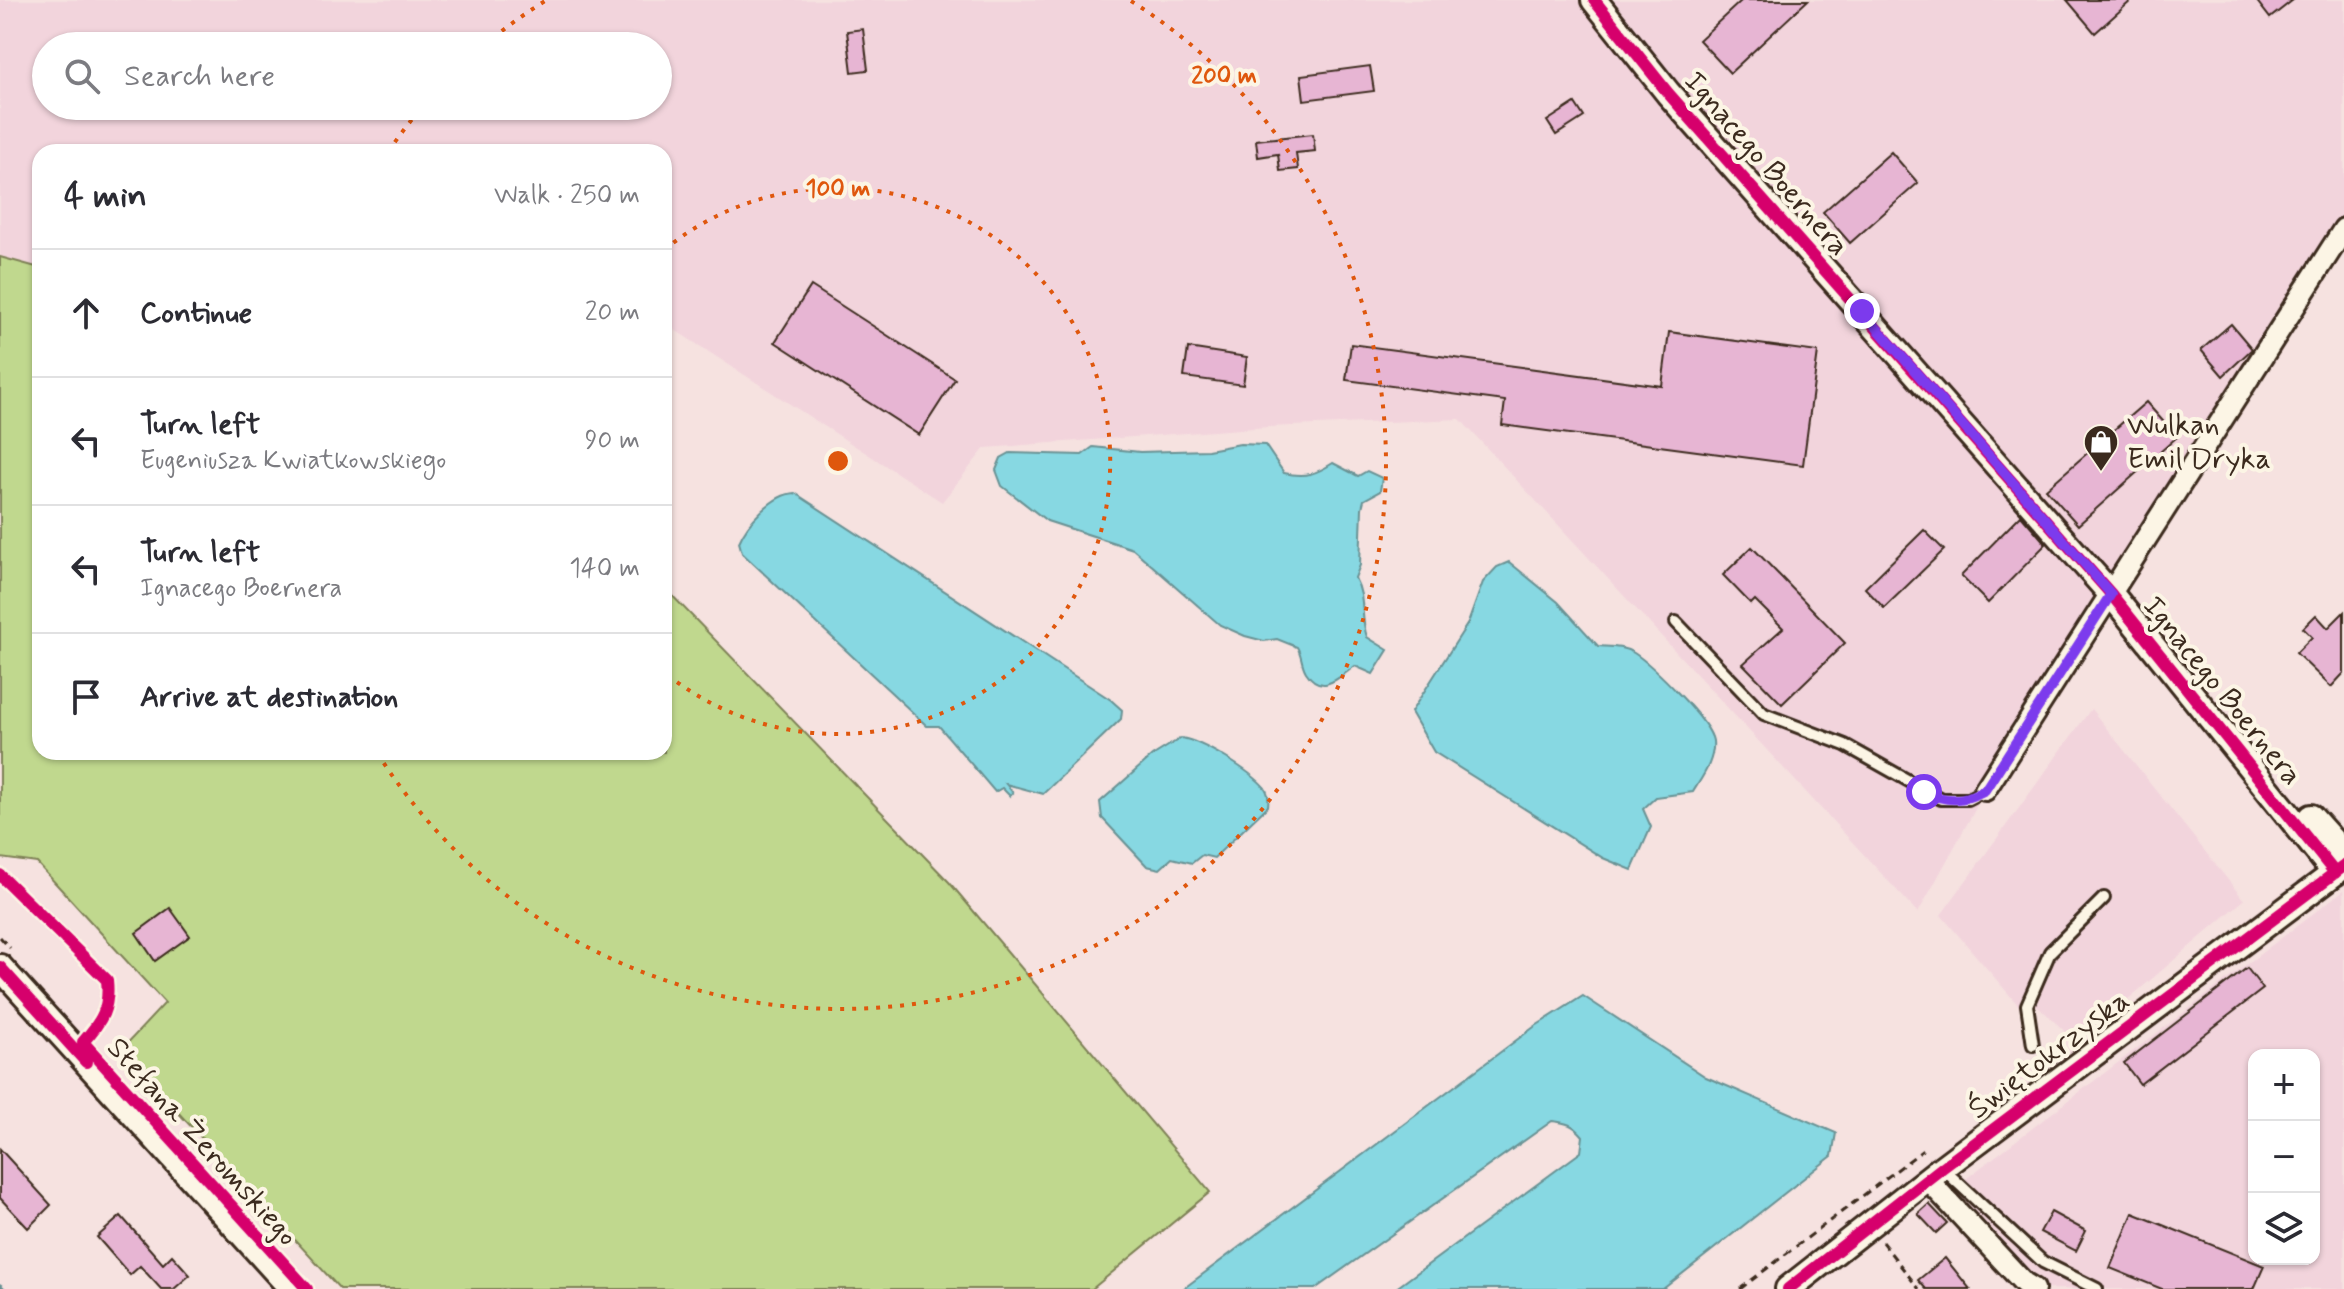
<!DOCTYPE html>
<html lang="en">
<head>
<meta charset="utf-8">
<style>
	:root { --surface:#fff; --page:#f7f7f7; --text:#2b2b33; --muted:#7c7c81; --line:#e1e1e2 }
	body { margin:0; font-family:Mynerve,sans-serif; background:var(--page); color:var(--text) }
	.controls { position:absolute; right:24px; bottom:24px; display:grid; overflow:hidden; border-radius:16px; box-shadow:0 2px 6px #0004 }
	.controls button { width:72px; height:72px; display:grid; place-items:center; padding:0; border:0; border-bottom:2px solid var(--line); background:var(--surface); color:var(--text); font:40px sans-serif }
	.stop { position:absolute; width:24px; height:24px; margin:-18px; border:6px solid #7c3aed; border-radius:50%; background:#fff }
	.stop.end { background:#7c3aed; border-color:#fff; box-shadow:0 2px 8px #0008 }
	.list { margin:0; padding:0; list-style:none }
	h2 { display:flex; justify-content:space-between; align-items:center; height:104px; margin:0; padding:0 32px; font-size:34px }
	h2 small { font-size:26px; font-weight:400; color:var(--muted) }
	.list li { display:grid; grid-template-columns:52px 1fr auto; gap:24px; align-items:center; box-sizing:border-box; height:128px; padding:0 32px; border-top:2px solid var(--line) }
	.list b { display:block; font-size:30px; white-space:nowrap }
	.list p { margin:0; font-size:26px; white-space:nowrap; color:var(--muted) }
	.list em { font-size:26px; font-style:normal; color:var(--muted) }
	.icon { flex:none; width:44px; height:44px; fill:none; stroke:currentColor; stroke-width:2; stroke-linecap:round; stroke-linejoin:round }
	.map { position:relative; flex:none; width:2344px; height:1289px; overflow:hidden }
	.search { position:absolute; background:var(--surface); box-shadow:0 2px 6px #0004; left:32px; top:32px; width:640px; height:88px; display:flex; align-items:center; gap:20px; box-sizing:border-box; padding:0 28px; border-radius:44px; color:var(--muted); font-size:30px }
	.panel { position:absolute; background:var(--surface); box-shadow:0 2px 6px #0004; left:32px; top:144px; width:640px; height:616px; border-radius:24px }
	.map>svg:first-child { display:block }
	.built { fill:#f2d4dc; fill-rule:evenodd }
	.green { fill:#c0d88e; stroke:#7e8156; stroke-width:2 }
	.water { fill:#87d8e2; stroke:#699294; stroke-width:2 }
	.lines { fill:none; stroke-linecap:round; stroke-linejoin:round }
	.stream { stroke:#699294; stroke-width:5 }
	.building { fill:#e7b5d3; stroke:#3b2a1e; stroke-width:2 }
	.service-casing { stroke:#3b2a1e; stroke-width:16 }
	.minor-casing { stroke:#3b2a1e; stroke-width:26 }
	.tertiary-casing { stroke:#3b2a1e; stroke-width:30 }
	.path { stroke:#3b2a1e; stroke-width:3; stroke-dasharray:8 6; stroke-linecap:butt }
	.service { stroke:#fcf5e5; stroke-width:10 }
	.minor { stroke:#fcf5e5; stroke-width:20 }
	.tertiary { stroke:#fcf5e5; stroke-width:24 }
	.cycleway-casing { stroke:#fcf5e5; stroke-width:17 }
	.cycleway { stroke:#d6006c; stroke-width:12 }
	.route { stroke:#7c3aed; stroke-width:10 }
	.ring { fill:none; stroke:#df570d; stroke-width:4; stroke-dasharray:4 8 }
	.labels { text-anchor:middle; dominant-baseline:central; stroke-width:8; stroke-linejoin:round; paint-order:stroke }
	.street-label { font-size:30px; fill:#3b2a1e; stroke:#fcf5e5 }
	.poi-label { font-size:30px; fill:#3b2a1e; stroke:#fcf5e5; text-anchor:start }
	.centre { fill:#df570d; stroke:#fcf5e5; stroke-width:4 }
	.ring-label { font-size:24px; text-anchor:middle; font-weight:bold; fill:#df570d; stroke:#fcf5e5; stroke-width:8; stroke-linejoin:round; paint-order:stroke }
</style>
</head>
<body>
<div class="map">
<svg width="2344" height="1289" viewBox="0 0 2344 1289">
	<rect width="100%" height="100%" fill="#f6e2e0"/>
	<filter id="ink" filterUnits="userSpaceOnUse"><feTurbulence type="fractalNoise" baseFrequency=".0125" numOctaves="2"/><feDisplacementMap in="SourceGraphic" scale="16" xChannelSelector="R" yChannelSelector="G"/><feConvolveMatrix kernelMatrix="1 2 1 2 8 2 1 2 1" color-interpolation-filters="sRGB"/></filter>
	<g filter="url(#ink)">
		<path class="built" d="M0 0H2344V229L1994 775 1918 913 1460 419 1268 427 985 448 942 502 664 323V152H40V268L0 257ZM46 46H658V106H46Z
			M2091 709 2244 900 2077 1043 2038 1006H2019L1941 915Z
			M2344 890V1289H2046L2035 1282 1950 1191ZM2254 1055H2314V1259H2254Z"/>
		<path class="green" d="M0 257 40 268V752H664V587L949 882 1210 1192 1092 1289H340L121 1050 165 1003 37 863 0 858Z"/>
		<path class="water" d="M1240 444 1265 445 1284 473C1305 478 1316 474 1333 463L1358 476 1367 471 1382 478 1380 491 1364 500 1362 508 1360 565 1355 578C1366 598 1360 617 1367 637L1388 650 1373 674 1355 666C1339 677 1322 697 1306 672 1301 664 1302 655 1297 647L1277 639 1264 641 1245 636 1220 625 1133 549 1047 521 1002 486 996 470 1001 458 1010 453 1082 455 1093 447 1140 452 1208 450Z
			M795 493 1111 700 1122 710 1121 719 1043 794 1006 784 1013 793 1010 796 1002 788 995 792 939 726H927L742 553 739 542C747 523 773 494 795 493Z
			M1509 562 1558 602 1598 646C1611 647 1622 646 1634 653 1652 665 1710 721 1713 741 1715 760 1702 777 1693 792L1656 797 1643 809 1651 827 1632 870 1603 858 1434 752 1411 712 1468 623 1483 582 1497 567Z
			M1181 738C1202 741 1251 771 1265 788 1269 794 1269 799 1268 806L1214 858 1202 855 1192 863 1172 858 1160 869 1147 866 1102 818 1100 802 1152 756Z
			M1583 996 1706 1077 1836 1133 1832 1156 1663 1289H1395L1581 1152 1583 1136C1573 1124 1567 1123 1552 1121L1315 1289H1183L1534 1027Z"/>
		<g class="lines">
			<path class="stream" d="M0 1286 3 1289"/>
		</g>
		<path class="building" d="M1742 0H1808L1730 73 1699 40Z
			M2067 0H2132L2095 33Z
			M2256 0H2293L2270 18Z
			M863 29 868 70 852 72 847 31Z
			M1370 66 1374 91 1304 100 1301 75Z
			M1575 103 1584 117 1556 135 1547 121Z
			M1313 134 1315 151 1296 153 1298 169 1280 171 1278 154 1258 157 1256 140Z
			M1891 152 1918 183 1850 243 1823 212Z
			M811 286 955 379 919 435 775 342Z
			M2231 324 2252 349 2223 376 2201 350Z
			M1669 332 1818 352 1803 465 1502 425 1505 401 1346 380 1351 344 1662 386Z
			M1188 348 1247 357 1243 385 1184 377Z
			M2146 402 2177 437 2078 525 2046 489Z
			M2021 515 2046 544 1988 603 1961 576Z
			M1924 530 1944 550 1884 608 1865 588Z
			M1752 547 1845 643 1782 704 1743 664 1783 628 1755 600 1751 604 1723 575Z
			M2344 612V673L2331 687 2296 653 2312 637 2303 628 2316 615 2328 628Z
			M170 908 190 936 155 961 136 933Z
			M2247 968 2263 989 2140 1084 2124 1063Z
			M0 1149 51 1205 28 1228 0 1198Z
			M1929 1204 1947 1223 1936 1233 1918 1214Z
			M2051 1212 2086 1231 2076 1251 2040 1232Z
			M2133 1213 2264 1266 2254 1289H2162L2110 1268Z
			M121 1216 163 1264 172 1255 190 1275 174 1289H161L140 1266 130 1275 97 1237Z
			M1945 1258 1970 1289H1926L1918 1280Z"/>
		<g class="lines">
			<defs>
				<path id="service" d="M1676 622 1764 714 1845 745 1941 799H1968L1985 790
					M2033 1045 2027 1005 2050 952 2104 898
					M1942 1168 2043 1262 2097 1289"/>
				<path id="minor" d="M1985 790 2344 229
					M1928 1180 2024 1283 2034 1289"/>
				<path id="tertiary" d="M1594 0 1668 93 2111 594 2335 873
					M2311 817 2344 854
					M0 967 292 1289
					M1788 1289 1942 1168 2344 866"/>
			</defs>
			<use href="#service" class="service-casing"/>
			<use href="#minor" class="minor-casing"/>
			<use href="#tertiary" class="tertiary-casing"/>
			<path class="path" d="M0 937 10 948
				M1882 1242 1919 1289
				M1740 1289 1923 1150"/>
			<use href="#service" class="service"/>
			<use href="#minor" class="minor"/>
			<use href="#tertiary" class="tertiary"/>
			<defs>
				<path id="cycleway" d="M1594 0 1668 93 2111 594 2335 873
					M0 875 107 980C110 1008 102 1021 83 1042L307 1289
					M0 967 86 1062
					M1788 1289 1942 1168 2344 866"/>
			</defs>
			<use href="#cycleway" class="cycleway-casing"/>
			<use href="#cycleway" class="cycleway"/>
		</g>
	</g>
	<g class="lines" filter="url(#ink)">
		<path class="route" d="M1862 311 2111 594 1985 790C1963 802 1947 802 1924 792"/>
	</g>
	<g class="ring">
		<path d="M664 250A273 273 0 1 1 664 672"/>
		<path d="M388 152A546 546 0 0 1 423 106M483 46A546 546 0 0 1 545 1M1131 1A546 546 0 1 1 378 754"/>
	</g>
	<defs>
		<symbol id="shop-pin" viewBox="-11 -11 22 30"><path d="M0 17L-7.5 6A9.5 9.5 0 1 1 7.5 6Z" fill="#3b2a1e" stroke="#fcf5e5"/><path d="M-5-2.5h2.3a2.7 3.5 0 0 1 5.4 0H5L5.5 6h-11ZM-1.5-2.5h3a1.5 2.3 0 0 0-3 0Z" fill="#fff"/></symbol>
	</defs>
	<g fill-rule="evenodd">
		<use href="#shop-pin" x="2081" y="422" width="40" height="54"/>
	</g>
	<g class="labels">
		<g class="street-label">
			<text transform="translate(1766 164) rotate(49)">Ignacego Boernera</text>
			<text transform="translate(2222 691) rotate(51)">Ignacego Boernera</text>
			<text transform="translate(2049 1055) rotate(-37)">Świętokrzyska</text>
			<text transform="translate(202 1142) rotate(48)">Stefana Żeromskiego</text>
		</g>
		<g class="poi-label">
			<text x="2127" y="425">Wulkan<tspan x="2127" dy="34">Emil Dryka</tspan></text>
		</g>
	</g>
	<circle cx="838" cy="461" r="12" class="centre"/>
	<g class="ring-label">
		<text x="1224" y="83">200 m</text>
		<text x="838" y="196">100 m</text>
	</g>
</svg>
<div class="controls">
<button>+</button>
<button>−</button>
<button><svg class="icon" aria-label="layers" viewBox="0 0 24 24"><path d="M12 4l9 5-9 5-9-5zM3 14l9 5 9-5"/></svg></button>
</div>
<div class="stop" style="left:1924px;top:792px"></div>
<div class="stop end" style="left:1862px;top:311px"></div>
<div class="search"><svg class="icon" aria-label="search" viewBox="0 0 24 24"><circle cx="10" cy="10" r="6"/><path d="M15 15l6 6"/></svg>Search here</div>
<section class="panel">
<h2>4 min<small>Walk · 250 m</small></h2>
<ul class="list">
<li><svg class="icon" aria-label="ahead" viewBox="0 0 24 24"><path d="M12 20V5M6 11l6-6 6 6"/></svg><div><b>Continue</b></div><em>20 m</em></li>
<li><svg class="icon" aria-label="left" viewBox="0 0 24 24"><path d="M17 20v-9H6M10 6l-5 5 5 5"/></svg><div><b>Turn left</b><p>Eugeniusza Kwiatkowskiego</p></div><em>90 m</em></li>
<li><svg class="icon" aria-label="left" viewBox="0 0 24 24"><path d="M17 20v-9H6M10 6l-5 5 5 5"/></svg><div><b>Turn left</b><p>Ignacego Boernera</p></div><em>140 m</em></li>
<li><svg class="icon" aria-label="arrive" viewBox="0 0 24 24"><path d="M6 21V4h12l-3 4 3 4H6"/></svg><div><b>Arrive at destination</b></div></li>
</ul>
</section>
</div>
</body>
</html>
